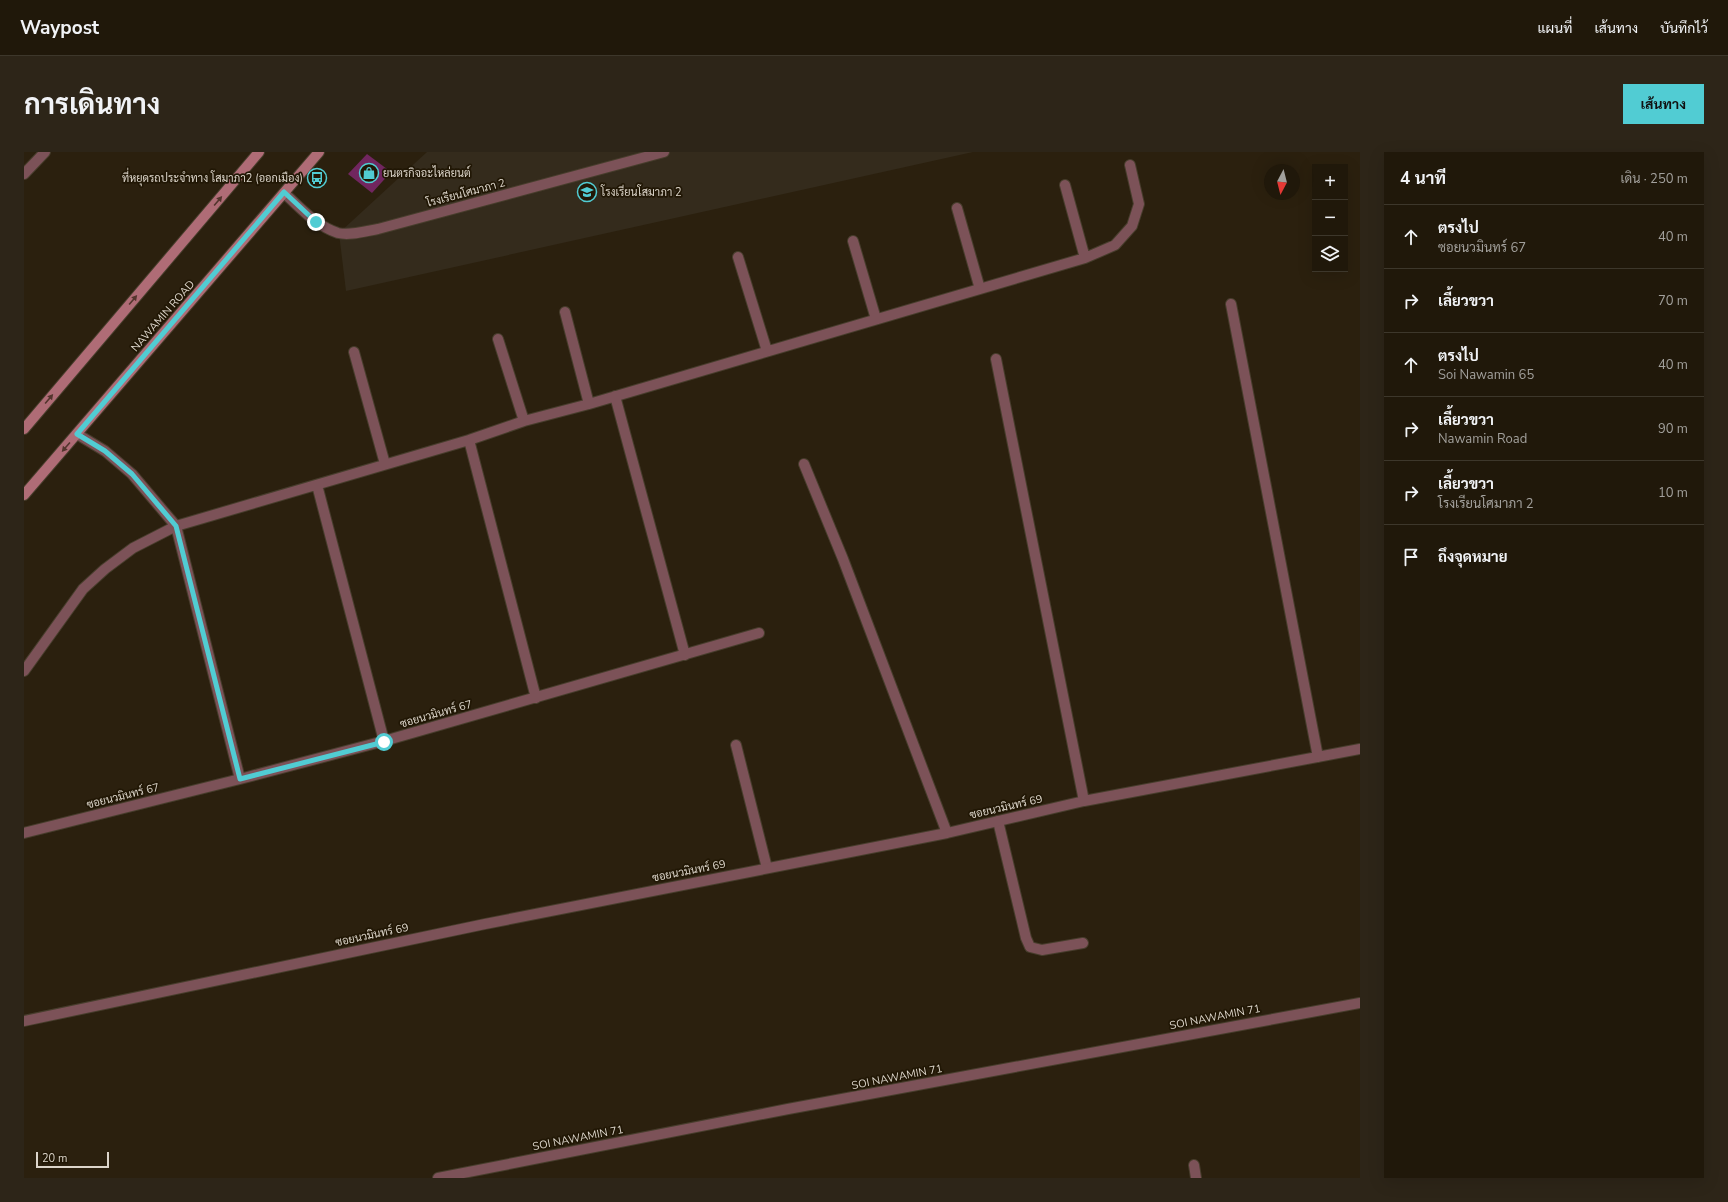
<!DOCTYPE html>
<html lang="th">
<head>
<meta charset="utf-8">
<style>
	:root { --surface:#20180a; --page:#2d2518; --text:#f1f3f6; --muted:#a2a09c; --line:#3d372b; --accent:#51ccd3 }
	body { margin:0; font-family:"Nunito Sans",Sarabun,sans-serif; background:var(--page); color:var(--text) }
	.controls { position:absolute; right:12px; top:12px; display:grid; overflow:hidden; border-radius:0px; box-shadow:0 4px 16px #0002 }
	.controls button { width:36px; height:36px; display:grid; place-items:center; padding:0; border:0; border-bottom:1px solid var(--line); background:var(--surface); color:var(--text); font:20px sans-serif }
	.compass { position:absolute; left:1240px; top:12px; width:36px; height:36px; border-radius:50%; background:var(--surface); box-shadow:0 4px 16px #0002; rotate:187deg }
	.scale { position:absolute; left:12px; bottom:10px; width:73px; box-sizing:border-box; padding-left:4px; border:2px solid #dcd5ca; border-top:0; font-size:11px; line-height:14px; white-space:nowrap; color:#dcd5ca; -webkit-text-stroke:3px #211705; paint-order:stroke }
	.stop { position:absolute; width:12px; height:12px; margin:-9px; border:3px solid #51ccd3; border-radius:50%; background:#fff }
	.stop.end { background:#51ccd3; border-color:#fff; box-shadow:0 1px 4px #0008 }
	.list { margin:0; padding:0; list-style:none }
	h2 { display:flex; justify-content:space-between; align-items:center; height:52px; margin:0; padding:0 16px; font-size:17px }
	h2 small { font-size:13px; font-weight:400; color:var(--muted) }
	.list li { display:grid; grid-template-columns:26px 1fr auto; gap:12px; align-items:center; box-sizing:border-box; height:64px; padding:0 16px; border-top:1px solid var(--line) }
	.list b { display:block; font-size:15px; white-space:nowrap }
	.list p { margin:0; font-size:13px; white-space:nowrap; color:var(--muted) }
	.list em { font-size:13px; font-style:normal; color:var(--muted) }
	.icon { flex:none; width:22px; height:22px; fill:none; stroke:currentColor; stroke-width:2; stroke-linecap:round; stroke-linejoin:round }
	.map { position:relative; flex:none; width:1336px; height:1026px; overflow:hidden; border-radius:0px }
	header { display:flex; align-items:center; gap:24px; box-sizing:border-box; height:56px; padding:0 20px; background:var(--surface); border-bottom:1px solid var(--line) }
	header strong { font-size:19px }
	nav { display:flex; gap:22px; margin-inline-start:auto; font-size:14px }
	.intro { display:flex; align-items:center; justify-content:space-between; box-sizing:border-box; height:96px; padding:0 24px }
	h1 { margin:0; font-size:28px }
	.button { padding:10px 18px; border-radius:0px; background:var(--accent); color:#111; font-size:14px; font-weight:700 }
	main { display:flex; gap:24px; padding:0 24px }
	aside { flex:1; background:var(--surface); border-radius:0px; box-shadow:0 4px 16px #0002 }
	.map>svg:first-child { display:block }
	.education { fill:#342b1c }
	.building { fill:#71265f }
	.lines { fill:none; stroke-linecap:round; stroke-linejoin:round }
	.service-casing { stroke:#473d2c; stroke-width:12 }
	.minor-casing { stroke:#473d2c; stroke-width:12 }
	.secondary-casing { stroke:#473d2c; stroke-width:12 }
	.service { stroke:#7c5258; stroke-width:10 }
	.minor { stroke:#7c5258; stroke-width:10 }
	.secondary { stroke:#af6c76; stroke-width:10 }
	.oneway { fill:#53352d }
	.route { stroke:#51ccd3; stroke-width:5 }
	.labels { text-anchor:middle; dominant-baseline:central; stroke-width:3.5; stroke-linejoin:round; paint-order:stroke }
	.poi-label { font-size:11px; fill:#dcd5ca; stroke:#211705; text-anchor:start }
	.street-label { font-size:11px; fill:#dcd5ca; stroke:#211705 }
</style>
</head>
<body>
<header>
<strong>Waypost</strong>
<nav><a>แผนที่</a><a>เส้นทาง</a><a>บันทึกไว้</a></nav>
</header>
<div class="intro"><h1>การเดินทาง</h1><a class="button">เส้นทาง</a></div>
<main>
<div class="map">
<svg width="1336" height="1026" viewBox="0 0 1336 1026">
	<rect width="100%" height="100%" fill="#2b200e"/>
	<path class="education" d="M403 0H949L322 139 315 81Z"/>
	<path class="building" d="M343 2 367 20 348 41 324 22Z"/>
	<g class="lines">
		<defs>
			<path id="service" d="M260 41C277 56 292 74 314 81 326 84 342 79 354 77L640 0
				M712 593 743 716
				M974 669 1002 786 1006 795 1018 798 1059 791
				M1170 1013 1172 1026"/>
			<path id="minor" d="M0 22 21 0
				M1041 33 1061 106
				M933 56 956 137
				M829 89 852 167
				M714 105 743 199
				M1207 152 1294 605
				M541 160 565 252
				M474 187 500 269
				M330 200 361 312
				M972 207 1060 649
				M591 244 661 503
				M53 282 81 299 108 322 152 374 216 627
				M445 288 512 546
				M780 312 819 407 923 681
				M293 333 360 589
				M0 519 59 437 81 417 109 396 152 374 445 288 500 269 565 252 1061 106 1091 93 1108 74 1115 52 1106 13
				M0 681 216 627 360 589 735 481
				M0 869 461 772 923 681 1060 649 1336 597
				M414 1026 764 957 1336 851"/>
			<path id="secondary" d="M0 277 235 0
				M0 343 295 0"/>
		</defs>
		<use href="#service" class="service-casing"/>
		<use href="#minor" class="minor-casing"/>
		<use href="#secondary" class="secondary-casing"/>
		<use href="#service" class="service"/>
		<use href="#minor" class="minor"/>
		<use href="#secondary" class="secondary"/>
	</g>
	<defs><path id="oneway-solid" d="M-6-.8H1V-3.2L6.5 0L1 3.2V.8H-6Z"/></defs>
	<g class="oneway">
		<use href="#oneway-solid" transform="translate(194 49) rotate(-50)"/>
		<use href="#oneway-solid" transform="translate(109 148) rotate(-50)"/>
		<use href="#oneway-solid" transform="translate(25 247) rotate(-50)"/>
		<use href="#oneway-solid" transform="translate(42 295) rotate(131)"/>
	</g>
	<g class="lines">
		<path class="route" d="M292 70 260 40 53 282 81 299 108 322 152 374 216 627 360 590"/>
	</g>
	<defs>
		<symbol id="shop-ring" viewBox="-11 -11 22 22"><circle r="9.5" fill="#211705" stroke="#51ccd3" stroke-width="1.5"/><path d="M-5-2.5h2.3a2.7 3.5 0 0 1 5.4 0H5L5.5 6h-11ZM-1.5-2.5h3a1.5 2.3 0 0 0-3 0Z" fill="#51ccd3"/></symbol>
		<symbol id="bus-ring" viewBox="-11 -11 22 22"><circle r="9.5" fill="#211705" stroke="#51ccd3" stroke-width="1.5"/><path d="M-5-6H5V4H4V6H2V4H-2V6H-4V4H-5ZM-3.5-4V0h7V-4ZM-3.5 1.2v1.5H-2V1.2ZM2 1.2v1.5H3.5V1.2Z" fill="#51ccd3"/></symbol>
		<symbol id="school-ring" viewBox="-11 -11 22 22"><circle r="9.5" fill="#211705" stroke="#51ccd3" stroke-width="1.5"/><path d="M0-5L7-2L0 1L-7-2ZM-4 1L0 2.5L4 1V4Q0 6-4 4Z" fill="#51ccd3"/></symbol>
	</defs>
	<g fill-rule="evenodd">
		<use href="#shop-ring" x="334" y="10" width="22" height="22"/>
		<use href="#bus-ring" x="282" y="15" width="22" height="22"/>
		<use href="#school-ring" x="552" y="29" width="22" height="22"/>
	</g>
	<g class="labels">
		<g class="poi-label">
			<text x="359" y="21">ยนตรกิจอะไหล่ยนต์</text>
			<text x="279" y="26" text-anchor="end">ที่หยุดรถประจำทาง โสมาภา2 (ออกเมือง)</text>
			<text x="577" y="40">โรงเรียนโสมาภา 2</text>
		</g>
		<g class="street-label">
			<text transform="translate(442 41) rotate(-15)">โรงเรียนโศมาภา 2</text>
			<text transform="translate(139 164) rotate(-49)">NAWAMIN ROAD</text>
			<text transform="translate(412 562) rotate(-16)">ซอยนวมินทร์ 67</text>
			<text transform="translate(99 644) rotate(-14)">ซอยนวมินทร์ 67</text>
			<text transform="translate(982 655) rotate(-13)">ซอยนวมินทร์ 69</text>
			<text transform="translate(665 719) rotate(-11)">ซอยนวมินทร์ 69</text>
			<text transform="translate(348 783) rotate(-12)">ซอยนวมินทร์ 69</text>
			<text transform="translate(1191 865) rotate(-11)">SOI NAWAMIN 71</text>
			<text transform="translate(873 925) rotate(-11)">SOI NAWAMIN 71</text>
			<text transform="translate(554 986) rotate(-11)">SOI NAWAMIN 71</text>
		</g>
	</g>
</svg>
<div class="controls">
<button>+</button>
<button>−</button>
<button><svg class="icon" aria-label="layers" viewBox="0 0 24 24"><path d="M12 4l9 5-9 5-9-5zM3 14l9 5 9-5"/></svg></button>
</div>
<svg class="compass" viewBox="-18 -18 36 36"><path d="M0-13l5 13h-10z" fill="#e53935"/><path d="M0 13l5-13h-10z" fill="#a2a09c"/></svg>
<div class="scale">20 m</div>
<div class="stop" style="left:360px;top:590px"></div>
<div class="stop end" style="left:292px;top:70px"></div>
</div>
<aside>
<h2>4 นาที<small>เดิน · 250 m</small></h2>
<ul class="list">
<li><svg class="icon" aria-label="ahead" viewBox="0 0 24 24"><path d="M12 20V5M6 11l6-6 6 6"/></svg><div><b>ตรงไป</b><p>ซอยนวมินทร์ 67</p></div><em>40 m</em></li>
<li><svg class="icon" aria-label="right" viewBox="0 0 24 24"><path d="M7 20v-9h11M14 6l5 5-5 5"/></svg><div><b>เลี้ยวขวา</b></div><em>70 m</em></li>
<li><svg class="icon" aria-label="ahead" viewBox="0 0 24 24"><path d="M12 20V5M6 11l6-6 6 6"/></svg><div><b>ตรงไป</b><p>Soi Nawamin 65</p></div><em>40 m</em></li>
<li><svg class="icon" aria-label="right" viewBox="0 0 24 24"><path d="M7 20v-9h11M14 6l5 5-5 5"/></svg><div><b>เลี้ยวขวา</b><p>Nawamin Road</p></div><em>90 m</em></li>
<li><svg class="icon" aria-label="right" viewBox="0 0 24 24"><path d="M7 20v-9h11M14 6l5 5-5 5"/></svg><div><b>เลี้ยวขวา</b><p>โรงเรียนโศมาภา 2</p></div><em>10 m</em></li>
<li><svg class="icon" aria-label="arrive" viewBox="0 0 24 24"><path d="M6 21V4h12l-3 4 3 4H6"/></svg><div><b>ถึงจุดหมาย</b></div></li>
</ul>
</aside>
</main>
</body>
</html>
